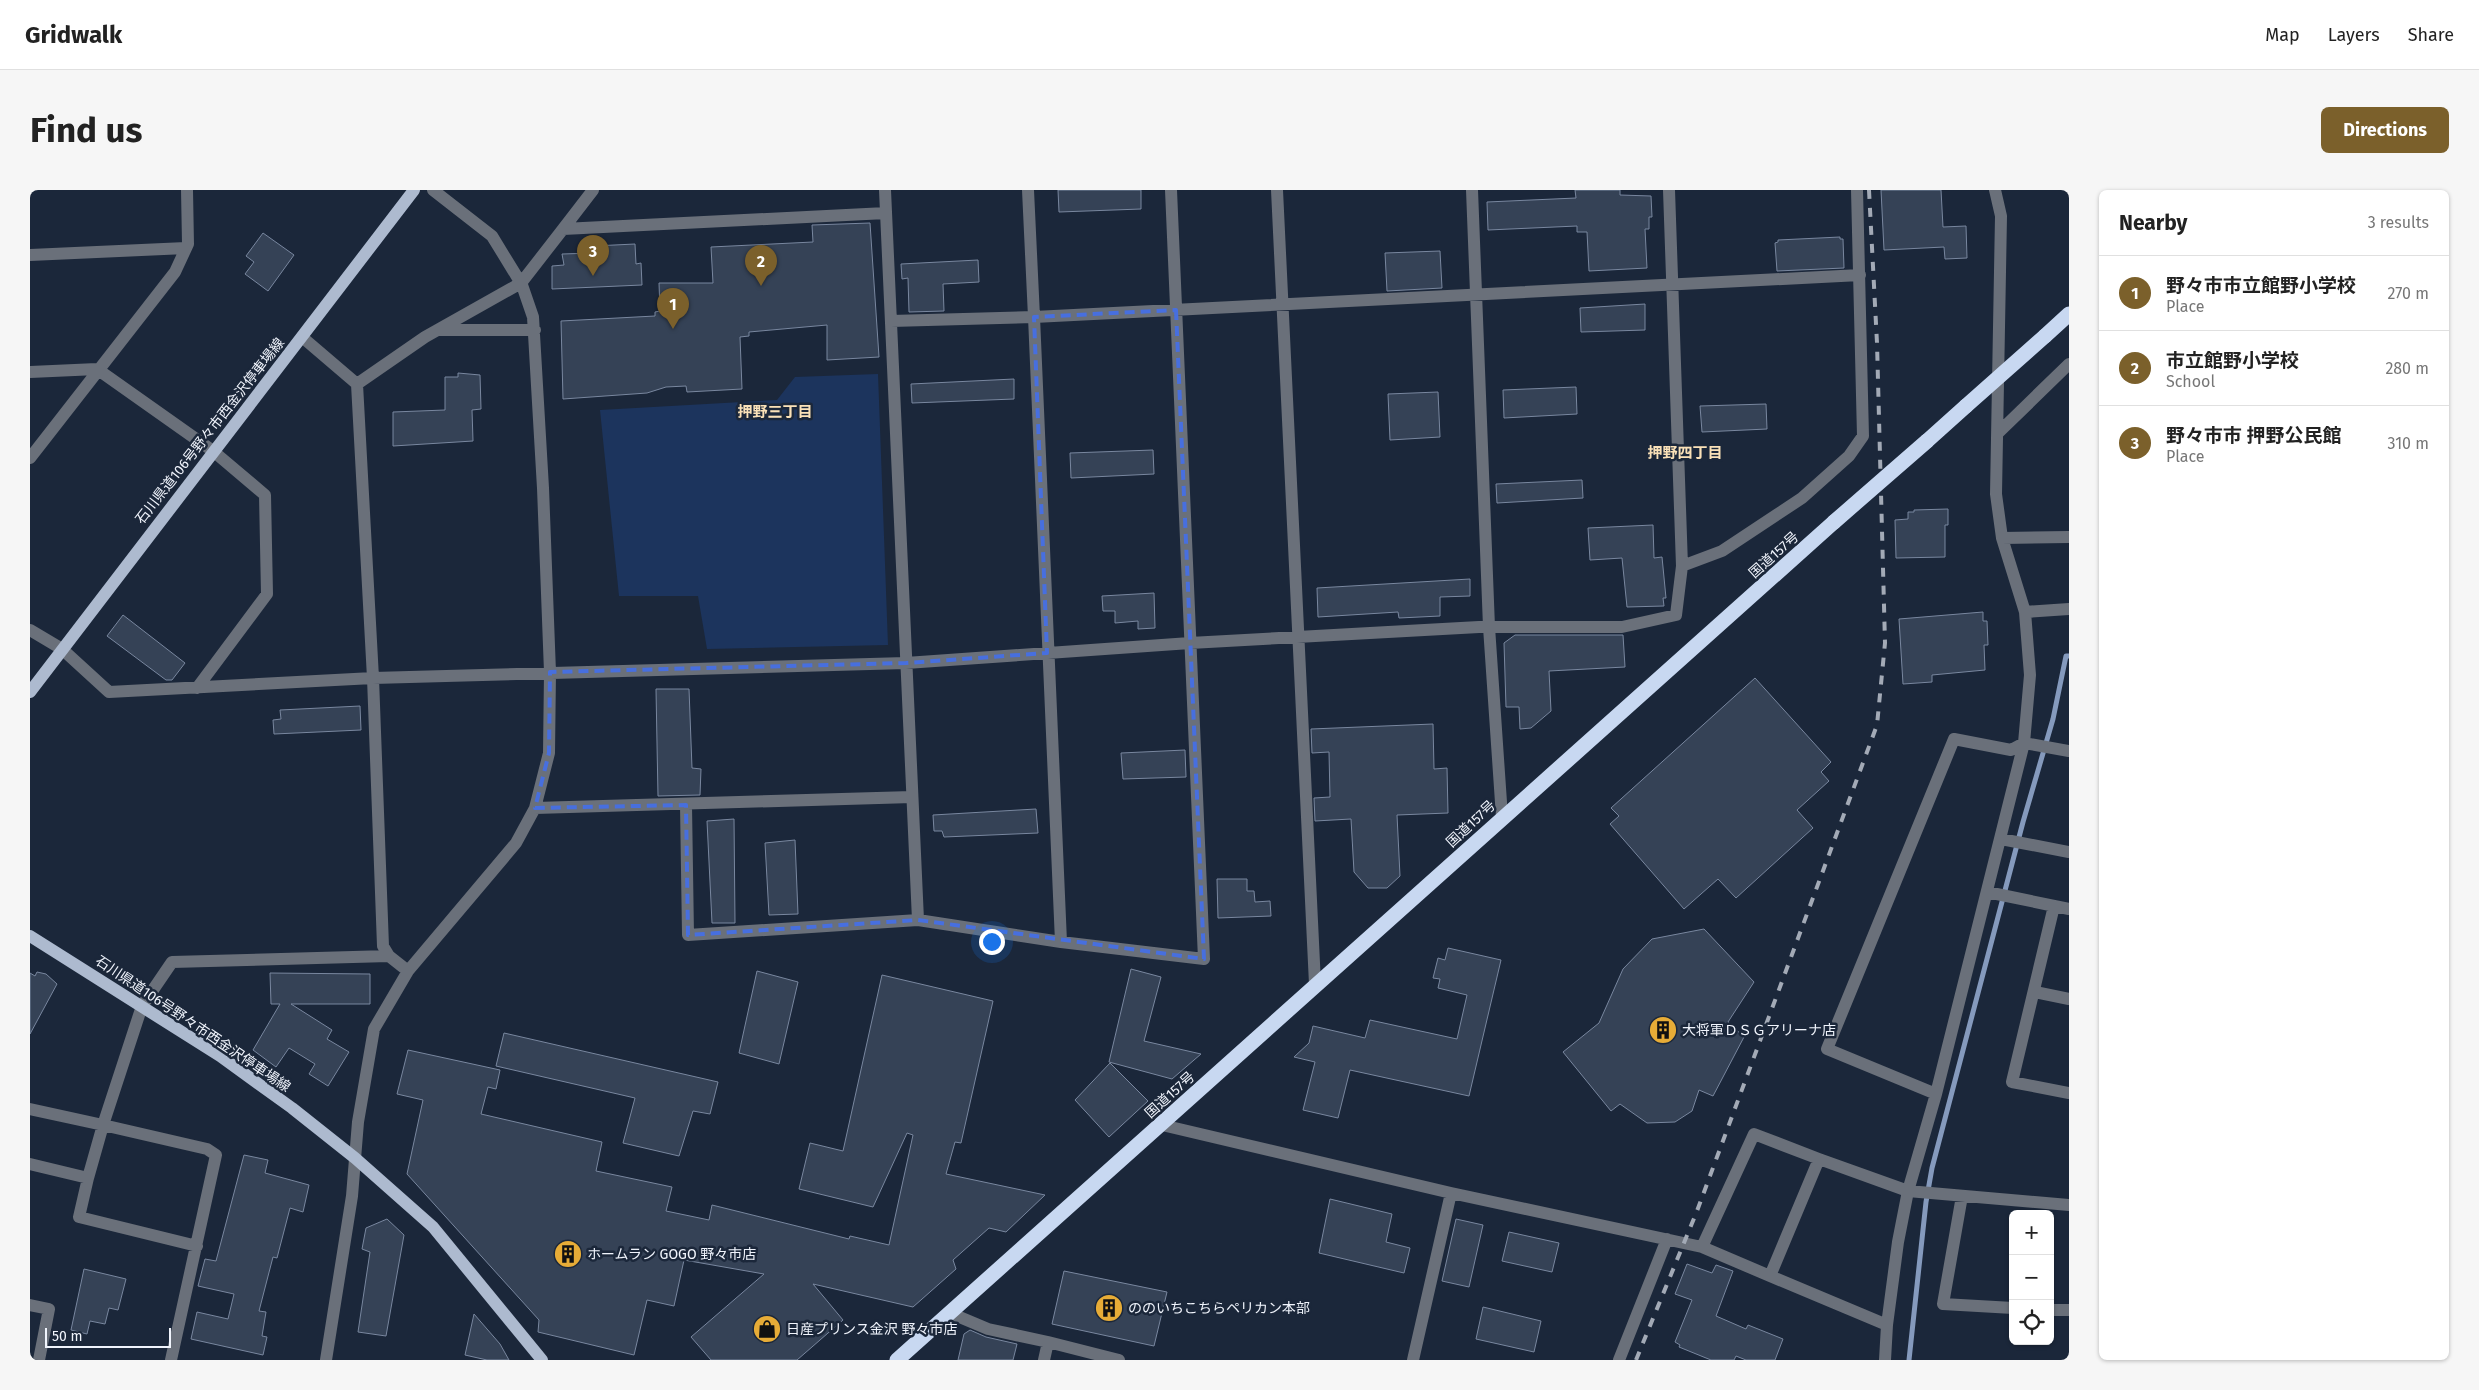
<!DOCTYPE html>
<html lang="en">
<head>
<meta charset="utf-8">
<style>
	:root { --surface:#fff; --page:#f6f6f6; --text:#222; --muted:#767676; --line:#e0e0e0; --accent:#7b602b }
	body { margin:0; font-family:"Fira Sans","Noto Sans JP",sans-serif; background:var(--page); color:var(--text) }
	.controls { position:absolute; right:15px; bottom:15px; display:grid; overflow:hidden; border-radius:8px; box-shadow:0 1px 4px #0004 }
	.controls button { width:45px; height:45px; display:grid; place-items:center; padding:0; border:0; border-bottom:1px solid var(--line); background:var(--surface); color:var(--text); font:25px sans-serif }
	.scale { position:absolute; left:15px; bottom:12px; width:126px; box-sizing:border-box; padding-left:5px; border:2px solid #f0f4fc; border-top:0; font-size:14px; line-height:18px; white-space:nowrap; color:#f0f4fc; -webkit-text-stroke:4px #1b273a; paint-order:stroke }
	.you { position:absolute; left:961px; top:751px; width:18px; height:18px; margin:-12px; border:4px solid #fff; border-radius:50%; background:#1a73e8; box-shadow:0 0 0 8px #1a73e833 }
	.badge { display:grid; place-items:center; width:32px; height:32px; border-radius:50%; background:var(--accent); color:#fff; font-size:16px; font-weight:700 }
	.pin { position:absolute; translate:-50% -41px; filter:drop-shadow(0 1px 2px #0008) }
	.pin::after { content:''; position:absolute; top:26px; width:18px; height:15px; background:inherit; clip-path:polygon(0 0,100% 0,50% 100%) }
	.list { margin:0; padding:0; list-style:none }
	h2 { display:flex; justify-content:space-between; align-items:center; height:65px; margin:0; padding:0 20px; font-size:21px }
	h2 small { font-size:16px; font-weight:400; color:var(--muted) }
	.list li { display:grid; grid-template-columns:32px 1fr auto; gap:15px; align-items:center; box-sizing:border-box; height:75px; padding:0 20px; border-top:1px solid var(--line) }
	.list b { display:block; font-size:19px; white-space:nowrap }
	.list p { margin:0; font-size:16px; white-space:nowrap; color:var(--muted) }
	.list em { font-size:16px; font-style:normal; color:var(--muted) }
	.icon { flex:none; width:28px; height:28px; fill:none; stroke:currentColor; stroke-width:2; stroke-linecap:round; stroke-linejoin:round }
	.map { position:relative; flex:none; width:2039px; height:1170px; overflow:hidden; border-radius:8px }
	header { display:flex; align-items:center; gap:30px; box-sizing:border-box; height:70px; padding:0 25px; background:var(--surface); border-bottom:1px solid var(--line) }
	header strong { font-size:24px }
	nav { display:flex; gap:28px; margin-inline-start:auto; font-size:18px }
	.intro { display:flex; align-items:center; justify-content:space-between; box-sizing:border-box; height:120px; padding:0 30px }
	h1 { margin:0; font-size:35px }
	.button { padding:12px 22px; border-radius:8px; background:var(--accent); color:#fff; font-size:18px; font-weight:700 }
	main { display:flex; gap:30px; padding:0 30px }
	aside { flex:1; background:var(--surface); border-radius:8px; box-shadow:0 1px 4px #0004 }
	.map>svg:first-child { display:block }
	.green { fill:#1c345d }
	.lines { fill:none; stroke-linecap:round; stroke-linejoin:round }
	.stream { stroke:#859abd; stroke-width:5 }
	.building { fill:#354256; stroke:#79879f }
	.minor { stroke:#6a707a; stroke-width:12 }
	.major { stroke:#adbacf; stroke-width:12 }
	.highway { stroke:#c8d8f1; stroke-width:15 }
	.rail { stroke:#a3aab6; stroke-width:4; stroke-dasharray:9 9; stroke-linecap:butt }
	.highway-bridge { stroke:#c8d8f1; stroke-width:15 }
	.marked { fill:none; stroke:#476fdf; stroke-width:4; stroke-dasharray:10 6; stroke-linejoin:round }
	.labels { text-anchor:middle; dominant-baseline:central; stroke-width:5; stroke-linejoin:round; paint-order:stroke }
	.street-label { font-size:14px; fill:#f0f4fc; stroke:#1b273a }
	.poi-label { font-size:14px; fill:#f0f4fc; stroke:#1b273a; text-anchor:start }
	.neighbourhood-label { font-size:15px; font-weight:bold; fill:#fae1b8; stroke:#1b273a }
</style>
</head>
<body>
<header>
<strong>Gridwalk</strong>
<nav><a>Map</a><a>Layers</a><a>Share</a></nav>
</header>
<div class="intro"><h1>Find us</h1><a class="button">Directions</a></div>
<main>
<div class="map">
<svg width="2039" height="1170" viewBox="0 0 2039 1170">
	<rect width="100%" height="100%" fill="#1b273a"/>
	<path class="green" d="M848 184 858 455 677 459 668 406H589L570 220 747 210 765 187Z"/>
	<g class="lines">
		<path class="stream" d="M1879 1170 1896 1012 1902 978 1993 632 2023 529 2036 466H2039"/>
	</g>
	<path class="building" d="M1028 0H1111V19L1029 22Z
		M1545 0H1590V5L1621 6 1622 27H1619V39H1615L1617 78 1559 81 1557 42H1547V36L1458 40 1457 12 1546 8Z
		M1851 0H1911L1913 37 1936 36 1937 68 1915 69 1914 57 1854 60Z
		M840 33 849 167 797 170V135L719 142V146L710 147 712 199 657 202 656 196 636 197 617 203 533 209 531 131 625 126V122L630 121 629 93H683L681 57 783 52 782 35Z
		M233 43 264 65 238 101 215 84 224 72 216 66Z
		M1810 47V49H1813L1814 78 1747 81 1745 53 1748 52V50Z
		M605 54 606 74 611 73 612 95 522 99V76L534 75 532 64 564 63V56Z
		M1410 61 1412 98 1357 101 1355 63Z
		M948 70 949 92 913 94 914 121 879 122 878 88 872 89 871 74Z
		M1615 114V140L1551 142 1550 118Z
		M428 183 450 185 451 219 442 220 443 251 363 256V222L415 220V187H428Z
		M984 189V209L882 213 881 194Z
		M1546 197 1547 224 1474 228 1473 200Z
		M1408 202 1410 247 1360 250 1358 204Z
		M1736 214 1737 239 1672 242 1670 216Z
		M1123 260 1124 284 1041 288 1040 263Z
		M1552 290 1553 308 1467 313 1466 294Z
		M1918 319V335H1915V367L1866 368 1865 330 1878 329V322H1884V320Z
		M1623 335 1624 368 1632 367 1636 408H1633L1634 416 1597 417 1592 368 1560 370 1558 338Z
		M1440 389V406L1410 407V426L1369 428 1368 422 1288 427 1287 398Z
		M1124 403 1125 438 1108 439V431L1085 433V421H1073L1072 406Z
		M1953 422V431H1957L1958 455H1954L1955 480 1902 485V492L1873 494 1869 429Z
		M93 425 155 473 142 490H136L77 446Z
		M1485 445H1593L1595 477 1519 481 1521 521 1501 538 1490 539 1489 517H1476L1474 453Z
		M1725 488 1801 572 1791 582 1799 591 1767 620 1783 638 1706 708 1688 689 1654 719 1580 634 1589 626 1581 618Z
		M626 499H659L662 578 671 579 670 605 628 606Z
		M330 516 331 540 244 544 243 530 251 529 250 520Z
		M1403 534 1404 579 1417 578 1418 623 1367 625 1370 686 1357 698H1338L1324 682 1321 629 1285 631 1284 608 1300 607 1299 562 1282 563 1281 539Z
		M1155 560 1156 587 1093 589 1091 563Z
		M1006 619 1008 643 914 647 912 641H904L903 625Z
		M704 629 705 733H682L677 631Z
		M765 650 768 724 739 725 735 653Z
		M1187 689H1217V701H1224L1225 712 1240 711 1241 726 1188 728Z
		M1674 739 1724 792 1698 832 1714 847 1683 906 1669 900 1662 921 1645 932 1617 933 1590 914 1581 921 1533 862 1569 833 1593 779 1622 749Z
		M1418 758 1471 770 1439 906 1320 880 1308 928 1273 920 1285 872 1264 867 1279 853 1283 836 1335 848 1340 830 1427 849 1437 805 1408 798 1410 789 1403 788 1408 768 1415 770Z
		M1101 779 1131 787 1114 851 1171 864 1142 889 1079 872Z
		M727 781 768 792 749 874 709 863Z
		M7 782 16 784 27 794 0 844V783L5 786Z
		M240 783 340 784V814H261L302 840 297 849 319 862 298 896 279 884 285 874 259 858 246 877 223 860 250 814H241Z
		M852 785 963 811 931 953 925 952 916 984 1015 1005 976 1042 959 1038 923 1070 926 1079 883 1117 783 1094 813 1130 767 1170H681L661 1147 734 1084 654 1070 644 1116 617 1110 604 1165 508 1142 509 1130 377 984 393 910 367 904 378 860 470 880 466 899 458 897 451 924 572 952 566 981 642 997 636 1021 679 1030 682 1015 819 1049 820 1046 859 1055 883 945 877 943 843 1017 769 999 780 953 813 961Z
		M474 843 688 892 680 924 663 921 649 966 593 953 605 908 466 876Z
		M1080 873 1118 911 1079 947 1045 910Z
		M214 965 238 970 235 983 279 995 273 1022 260 1018 247 1068 243 1067 229 1121 236 1122 232 1146 237 1147 233 1165 161 1149 167 1122 198 1129 204 1104 168 1096 175 1069 186 1071Z
		M1300 1009 1362 1024 1356 1052 1380 1058 1374 1083 1289 1063Z
		M357 1029 374 1045 356 1146 328 1142 340 1062 332 1059 336 1038Z
		M1426 1029 1453 1035 1439 1097 1412 1091Z
		M1479 1042 1529 1053 1522 1082 1472 1071Z
		M1657 1074 1682 1083 1686 1075 1703 1081 1686 1126 1716 1139 1718 1135 1753 1149 1745 1170H1716L1706 1166 1704 1170H1681L1649 1157 1650 1155 1645 1152 1662 1110 1645 1104Z
		M54 1079 96 1089 88 1120 79 1118 75 1134 60 1131 57 1144 41 1140Z
		M1034 1081 1137 1102 1124 1156 1022 1134Z
		M1453 1117 1511 1131 1504 1162 1446 1149Z
		M444 1124 470 1154 479 1170H457L435 1165Z
		M940 1140 956 1147 987 1154 983 1170H928L934 1144Z"/>
	<g class="lines">
		<path class="minor" d="M855 0 888 730 1031 752 1174 769 1141 0
			M998 0 1004 127 1830 85
			M1247 0 1285 794
			M1442 0 1459 437 1472 627
			M1639 0 1652 376
			M533 39 563 0
			M0 65 156 58
			M861 131 1004 127 1031 752
			M410 140H505
			M272 147 327 194 343 488 353 756 359 766 378 781
			M0 182 67 179 183 261 235 305 237 404 167 498
			M327 194 395 147 491 93 533 39 856 23
			M1968 243 2039 174
			M0 268 145 82 158 54 157 0
			M1972 348 2039 347
			M1995 422 2039 419
			M0 440 32 459 79 502 343 488 876 473 1160 453 1449 437H1592L1646 425 1652 376 1692 361 1772 308 1819 266 1833 246 1827 0
			M656 615 658 745 888 730
			M505 618 882 607
			M1971 649 2039 662
			M1957 702 2039 719
			M2024 716 1982 892 2039 903
			M2005 802 2039 809
			M1906 904 1797 859 1924 549 1981 560 1994 553 2039 561
			M0 919 73 935 58 988 0 974
			M1132 935 1421 1003 1672 1057 1724 944 1789 969 1878 1001 2039 1015
			M58 988 49 1027 167 1056
			M1932 1006 1913 1114 1983 1118
			M1672 1057 1740 1086 1789 969
			M1740 1086 1857 1135
			M0 1115 19 1119 9 1170
			M2020 1120H2039
			M920 1123 958 1139 1018 1152
			M141 1170 186 965 177 959 73 935 112 816 142 772 359 766
			M296 1170 322 1006 328 932 344 839 378 781 486 653 505 618 519 563 520 482 513 298 503 127 492 95 462 46 403 0
			M1014 1170 1018 1152 1089 1170
			M1383 1170 1421 1003
			M1589 1170 1637 1049
			M1855 1170 1857 1135 1868 1052 1878 1001 1906 904 1994 553 2000 485 1995 422 1972 348 1966 304 1971 26 1965 0"/>
		<path class="major" d="M0 502 384 0
			M0 746 190 866 262 918 325 968 403 1037 512 1170"/>
		<path class="highway" d="M2015 146 2039 124
			M1897 251 1936 216
			M867 1170 1804 332"/>
		<path class="rail" d="M1606 1170 1667 1021 1847 535 1855 453 1847 153 1839 0"/>
		<path class="highway-bridge" d="M1936 216 2015 146
			M1804 332 1897 251"/>
	</g>
	<path class="marked" d="M1146 120 1174 769 888 730 658 745 656 615 505 618 519 563 520 482 876 473 1017 463 1004 127Z"/>
	<defs>
		<symbol id="building-disc" viewBox="-11 -11 22 22"><circle r="9.5" fill="#e7ac37" stroke="#1b273a"/><path d="M-4-6H4V6H1V3H-1V6H-4ZM-2.5-4.3h1.7v1.8h-1.7ZM.8-4.3h1.7v1.8H.8ZM-2.5-1h1.7V.8h-1.7ZM.8-1h1.7V.8H.8Z" fill="#111"/></symbol>
		<symbol id="shop-disc" viewBox="-11 -11 22 22"><circle r="9.5" fill="#e7ac37" stroke="#1b273a"/><path d="M-5-2.5h2.3a2.7 3.5 0 0 1 5.4 0H5L5.5 6h-11ZM-1.5-2.5h3a1.5 2.3 0 0 0-3 0Z" fill="#111"/></symbol>
	</defs>
	<g fill-rule="evenodd">
		<use href="#building-disc" x="1617" y="824" width="32" height="32"/>
		<use href="#building-disc" x="522" y="1048" width="32" height="32"/>
		<use href="#building-disc" x="1063" y="1102" width="32" height="32"/>
		<use href="#shop-disc" x="721" y="1123" width="32" height="32"/>
	</g>
	<g class="labels">
		<g class="street-label">
			<text transform="translate(180 241) rotate(-52)">石川県道106号野々市西金沢停車場線</text>
			<text transform="translate(1744 365) rotate(-42)">国道157号</text>
			<text transform="translate(1441 634) rotate(-43)">国道157号</text>
			<text transform="translate(163 834) rotate(34)">石川県道106号野々市西金沢停車場線</text>
			<text transform="translate(1140 905) rotate(-42)">国道157号</text>
		</g>
		<g class="poi-label">
			<text x="1652" y="840">大将軍ＤＳＧアリーナ店</text>
			<text x="557" y="1064">ホームラン GOGO 野々市店</text>
			<text x="1098" y="1118">ののいちこちらペリカン本部</text>
			<text x="756" y="1139">日産プリンス金沢 野々市店</text>
		</g>
		<g class="neighbourhood-label">
			<text x="745" y="222">押野三丁目</text>
			<text x="1655" y="263">押野四丁目</text>
		</g>
	</g>
</svg>
<div class="controls">
<button>+</button>
<button>−</button>
<button><svg class="icon" aria-label="locate" viewBox="0 0 24 24"><circle cx="12" cy="12" r="6"/><path d="M12 2v4M12 18v4M2 12h4M18 12h4"/></svg></button>
</div>
<div class="scale">50 m</div>
<div class="you"></div>
<div class="pin badge" style="left:643px;top:139px">1</div>
<div class="pin badge" style="left:731px;top:96px">2</div>
<div class="pin badge" style="left:563px;top:86px">3</div>
</div>
<aside>
<h2>Nearby<small>3 results</small></h2>
<ul class="list">
<li><span class="badge">1</span><div><b>野々市市立館野小学校</b><p>Place</p></div><em>270 m</em></li>
<li><span class="badge">2</span><div><b>市立館野小学校</b><p>School</p></div><em>280 m</em></li>
<li><span class="badge">3</span><div><b>野々市市 押野公民館</b><p>Place</p></div><em>310 m</em></li>
</ul>
</aside>
</main>
</body>
</html>
